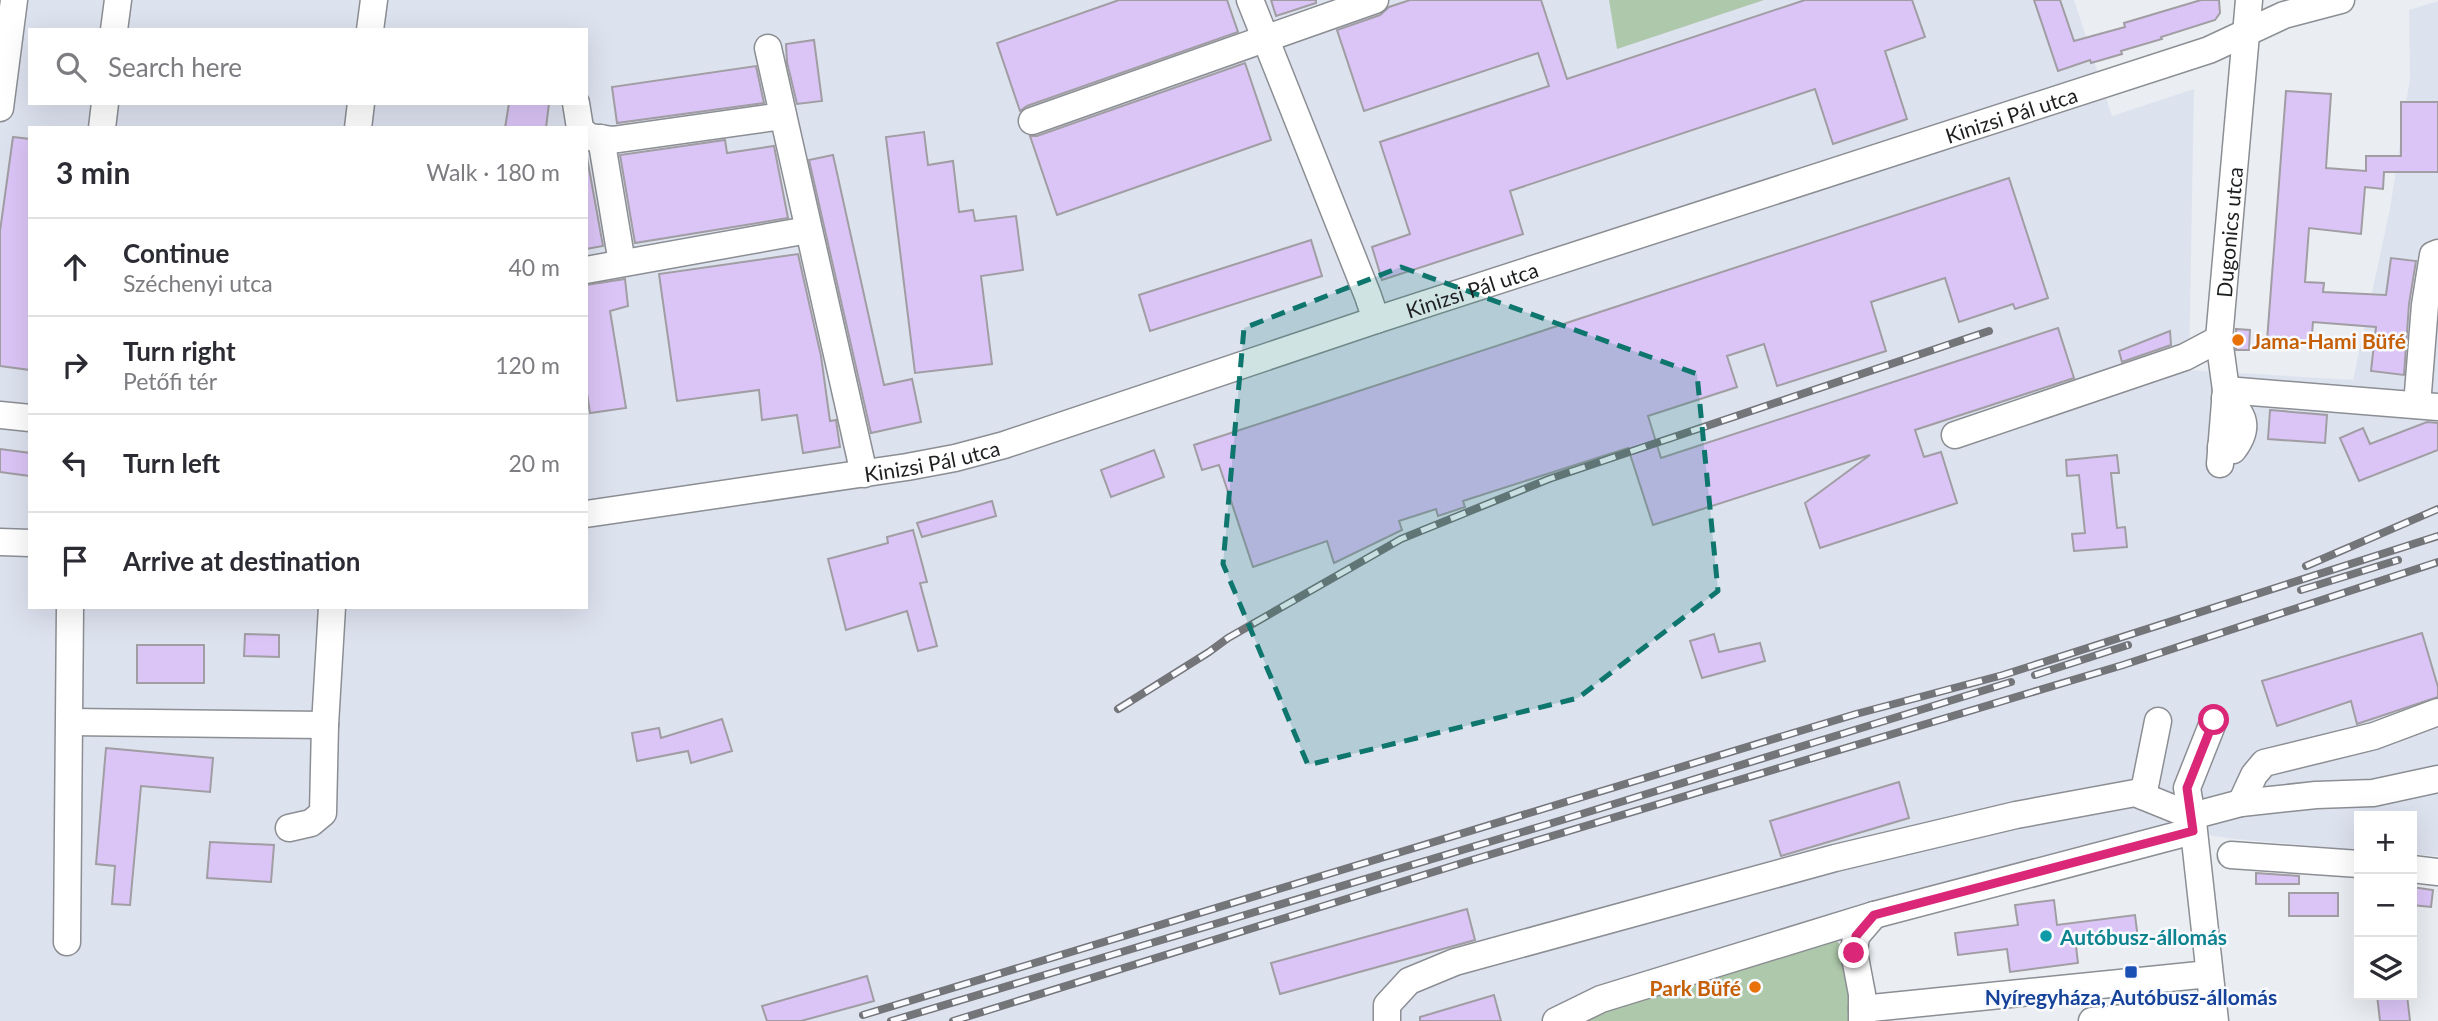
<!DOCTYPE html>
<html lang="en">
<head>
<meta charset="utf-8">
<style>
	:root { --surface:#fff; --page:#f7f7f7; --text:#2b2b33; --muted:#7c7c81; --line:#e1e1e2 }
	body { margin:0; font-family:Lato,sans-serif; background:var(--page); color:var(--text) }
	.controls { position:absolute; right:21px; bottom:21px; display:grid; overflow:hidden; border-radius:0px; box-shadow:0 7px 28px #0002 }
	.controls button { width:63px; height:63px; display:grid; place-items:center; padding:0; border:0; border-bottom:2px solid var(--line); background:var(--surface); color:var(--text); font:35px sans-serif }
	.stop { position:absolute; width:21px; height:21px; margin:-16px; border:5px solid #db2777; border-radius:50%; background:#fff }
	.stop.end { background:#db2777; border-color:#fff; box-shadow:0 2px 7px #0008 }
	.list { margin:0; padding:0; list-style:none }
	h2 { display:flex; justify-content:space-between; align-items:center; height:91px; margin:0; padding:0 28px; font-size:30px }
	h2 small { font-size:23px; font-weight:400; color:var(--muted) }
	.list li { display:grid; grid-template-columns:46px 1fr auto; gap:21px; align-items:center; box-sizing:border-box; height:98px; padding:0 28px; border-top:2px solid var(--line) }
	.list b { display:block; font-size:26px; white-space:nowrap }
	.list p { margin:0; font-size:23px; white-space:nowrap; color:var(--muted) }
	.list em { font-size:23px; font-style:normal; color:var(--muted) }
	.icon { flex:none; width:38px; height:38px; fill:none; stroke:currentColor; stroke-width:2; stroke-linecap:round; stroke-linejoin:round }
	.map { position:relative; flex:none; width:2438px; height:1021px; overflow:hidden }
	.search { position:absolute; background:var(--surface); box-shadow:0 7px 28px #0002; left:28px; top:28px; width:560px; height:77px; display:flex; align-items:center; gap:18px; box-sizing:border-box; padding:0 24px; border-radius:0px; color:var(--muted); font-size:26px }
	.panel { position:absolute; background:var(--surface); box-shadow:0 7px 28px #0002; left:28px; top:126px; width:560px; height:483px; border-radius:0px }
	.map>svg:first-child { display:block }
	.built { fill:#dde2ef; fill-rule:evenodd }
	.green { fill:#aec8ab }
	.building { fill:#dbc5f7; stroke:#a09da3; stroke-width:2 }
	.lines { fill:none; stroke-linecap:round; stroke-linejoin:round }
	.minor-casing { stroke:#8b8e93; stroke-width:29 }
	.minor { stroke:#fff; stroke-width:26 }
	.rail-casing { stroke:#747579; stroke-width:8 }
	.rail { stroke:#f8faff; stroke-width:5; stroke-dasharray:16; stroke-linecap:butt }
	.route { stroke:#db2777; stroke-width:9 }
	.marked { fill:#0f766e; fill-opacity:0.2; stroke:#0f766e; stroke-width:5; stroke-dasharray:14 9; stroke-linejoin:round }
	.food-dot { fill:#e8710a; stroke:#f8faff; stroke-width:2.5 }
	.culture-dot { fill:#0f9aa8; stroke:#f8faff; stroke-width:2.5 }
	.transit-dot { fill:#1a4fb4; stroke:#f8faff; stroke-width:2.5 }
	.labels { text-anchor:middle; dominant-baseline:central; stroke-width:5; stroke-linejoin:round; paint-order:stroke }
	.street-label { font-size:21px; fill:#1e1f21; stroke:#f8faff }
	.food-label { font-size:21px; font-weight:bold; fill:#c56008; stroke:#f8faff; text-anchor:start }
	.culture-label { font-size:21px; font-weight:bold; fill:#0d838f; stroke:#f8faff; text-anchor:start }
	.transit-label { font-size:21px; font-weight:bold; fill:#164399; stroke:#f8faff }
</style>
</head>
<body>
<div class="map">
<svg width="2438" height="1021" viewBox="0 0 2438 1021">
	<rect width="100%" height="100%" fill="#eaedf2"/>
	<path class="built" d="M0 0H2074L2112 116 2194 89 2189 370 2353 380 2390 209 2410 78 2409 10 2438 1V856L2412 854V816H2359V850L2235 839 2173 830 1550 1021H0ZM30 30H586V103H30ZM30 128H586V607H30Z"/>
	<path class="green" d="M1609 0H1764L1617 49Z
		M1830 934 1850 955 1860 994 1848 996V1021H1564Z"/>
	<path class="building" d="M1119 0H1227L1238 32 1027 106 1020 111 997 43Z
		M1271 0H1316V3L1276 16Z
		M1410 0H1541L1567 79 1805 0H1912L1925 37 1885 51 1907 119 1833 144 1815 89 1510 191 1523 234 1382 280 1372 247 1410 234 1380 142 1549 86 1538 53 1364 111 1337 30 1380 15 1389 7Z
		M2034 0H2060L2074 41 2125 27 2124 23 2201 0H2219L2220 13 2215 20 2161 37 2162 39 2121 51 2122 54 2091 63 2090 60 2058 71Z
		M814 40 822 101 797 104 787 62 786 44Z
		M1245 63 1271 140 1057 215 1030 136H1037Z
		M756 66 764 103 617 123 612 87Z
		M2286 91 2331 94 2326 168 2366 171V156H2401V102H2438V172H2384L2383 189 2365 187 2361 234 2309 228 2305 282 2324 283 2323 292 2386 295 2391 258 2416 261 2409 304 2404 375 2371 371 2376 327 2313 322 2311 345 2267 341Z
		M509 103H549L546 128H505Z
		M924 132 928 165 953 161 959 212 973 210 975 221 1016 216 1023 270 981 276 992 364 915 373 886 137Z
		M13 137 30 139V370L0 366V231Z
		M725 140 727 153 774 146 788 218 635 243 620 155Z
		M586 152 603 246 586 249Z
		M833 155 884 385 912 379 921 422 871 433 809 160Z
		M2009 178 2048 298 2015 309 2013 304 1959 322 1945 278 1871 302 1886 351 1777 386 1764 344 1727 356 1737 387 1648 416 1661 458 2058 328 2074 378 1915 430 1924 457 1941 452 1957 503 1820 548 1805 503 1870 455 1653 525 1628 448 1463 501 1465 507 1438 516 1436 509 1399 521 1402 530 1334 563 1327 541 1253 567 1219 465 1202 470 1194 445Z
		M1311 240 1322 276 1150 331 1139 295Z
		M798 254 821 356 830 421 836 420 840 447 803 453 797 415 762 420 759 390 677 401 659 274Z
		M625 279 628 306 610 311 626 408 590 413 586 386V285Z
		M2236 329 2250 330 2249 350H2236Z
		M2170 331 2171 345 2122 362 2119 351Z
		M2270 410 2327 415 2325 443 2268 439Z
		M2427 422 2438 423V450L2359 481 2340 438 2363 428 2370 444Z
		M0 449 30 453V476L0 472Z
		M1154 450 1164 477 1111 497 1101 470Z
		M2117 455 2119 473H2111L2117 528 2125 527 2127 547 2074 551 2072 534 2085 533 2079 475 2067 476 2066 460Z
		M992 501 996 516 922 537 917 523Z
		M913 530 927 582 920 583 937 646 918 651 907 611 846 630 828 559 888 543 887 537Z
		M2422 633 2438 687V697L2357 724 2351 701 2277 726 2262 681Z
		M245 634 279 635V657L244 656Z
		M1714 634 1719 652 1760 643 1765 661 1702 678 1690 641Z
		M137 645H204V683H137Z
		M722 719 732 751 691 763 688 751 637 761 632 733 659 728 661 738Z
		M106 748 213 758 210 792 141 786 130 905 112 904 115 866 96 864Z
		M1899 782 1909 818 1781 856 1770 821Z
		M210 842 274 845 271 882 207 878Z
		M2256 873 2299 876V884H2256Z
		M2412 887 2433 890 2431 907 2412 905Z
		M2289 893H2338V916H2289Z
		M2054 900 2057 925 2135 915 2138 939 2076 946 2078 963 2010 972 2007 949 1958 955 1955 933 2018 925 2015 905Z
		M1467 909 1475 940 1280 994 1271 963Z
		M867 976 874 1001 801 1021H767L762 1006Z
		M1494 995 1501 1021H1420V1017Z
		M2377 995H2407L2410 1021H2380Z"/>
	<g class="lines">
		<defs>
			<g id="minor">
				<path d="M1250 0 1368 296 1376 320"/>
				<path d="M114 30 118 0"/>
				<path d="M370 30 374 0"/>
				<path d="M768 48 864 474"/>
				<path d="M576 103 580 128"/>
				<path d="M0 108 14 0"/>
				<path d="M1032 121 1375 0"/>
				<path d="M102 128 105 103"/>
				<path d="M358 128 361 103"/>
				<path d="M586 134 589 137 612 140 783 116"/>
				<path d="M601 138 622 263"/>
				<path d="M586 270 808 230"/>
				<path d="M2226 390 2438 407"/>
				<path d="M2417 405 2425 305 2433 255 2438 253"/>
				<path d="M0 415 30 418"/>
				<path d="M1955 435 2185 357 2219 339"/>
				<path d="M2221 447 2233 450C2250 428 2245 414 2225 398"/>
				<path id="s1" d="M2220 464 2226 390 2219 339 2249 0"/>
				<path id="s2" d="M586 514 907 467 955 458 1004 445 1376 320 2209 50 2284 15 2341 0"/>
				<path d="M0 542 30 543"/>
				<path d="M2214 720 2187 788 2193 822 2215 1021"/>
				<path d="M70 722 325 725"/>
				<path d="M2143 796 2158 721"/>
				<path d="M2241 803 2254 775 2264 763 2374 736 2438 712"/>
				<path d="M289 828 311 823 323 813 325 725 332 607"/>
				<path d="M2231 855 2359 864"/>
				<path d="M2412 869 2438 872"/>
				<path d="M67 942 70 607"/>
				<path d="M1862 1009 2209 974"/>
				<path d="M1387 1021V1005L1409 981 1455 962 1835 858 2016 815 2135 793 2192 816 2241 803 2316 795 2373 793 2438 779"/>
				<path d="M1556 1021 1601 999 1874 915 2193 831"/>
				<path d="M1862 1021V994L1854 952 1856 936 1874 915"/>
				<path d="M2092 1021 2213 1010"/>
			</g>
		</defs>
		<use href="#minor" class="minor-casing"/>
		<use href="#minor" class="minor"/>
		<defs>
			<path id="rail" d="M2306 566 2438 509
				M2301 590 2398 560
				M2035 675 2128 645
				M1118 709 1209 652 1228 638 1401 539 1549 479 1989 331
				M863 1015 1856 714 2003 675 2438 536
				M891 1021 1549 824 2011 682
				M953 1021 1472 860 2123 665 2438 562"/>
		</defs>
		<use href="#rail" class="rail-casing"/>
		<use href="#rail" class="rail"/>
	</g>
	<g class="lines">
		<path class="route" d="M1854 953 1856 936 1874 915 2193 831 2187 788 2214 720"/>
	</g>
	<path class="marked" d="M1401 267 1697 374 1718 591 1578 698 1308 765 1223 564 1244 328Z"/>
	<g class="food-dot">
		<circle cx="2238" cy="340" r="7"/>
		<circle cx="1755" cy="987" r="7"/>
	</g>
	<circle class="culture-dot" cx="2046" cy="936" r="7"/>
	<rect class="transit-dot" x="2124" y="965" width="14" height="14" rx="3.5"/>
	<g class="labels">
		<g class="street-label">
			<text stroke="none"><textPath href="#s2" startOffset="1484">Kinizsi Pál utca</textPath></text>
			<text stroke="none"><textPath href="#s1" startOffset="233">Dugonics utca</textPath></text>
			<text stroke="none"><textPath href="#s2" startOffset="917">Kinizsi Pál utca</textPath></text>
			<text stroke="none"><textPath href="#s2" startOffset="350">Kinizsi Pál utca</textPath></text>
		</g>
		<g class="food-label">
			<text x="2252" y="340">Jama-Hami Büfé</text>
			<text x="1741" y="987" text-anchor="end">Park Büfé</text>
		</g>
		<g class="culture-label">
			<text x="2060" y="936">Autóbusz-állomás</text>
		</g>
		<g class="transit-label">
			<text x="2131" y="996">Nyíregyháza, Autóbusz-állomás</text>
		</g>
	</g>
</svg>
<div class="controls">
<button>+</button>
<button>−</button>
<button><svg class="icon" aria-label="layers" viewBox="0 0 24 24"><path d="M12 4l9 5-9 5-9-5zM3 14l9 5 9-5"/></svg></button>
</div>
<div class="stop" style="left:2214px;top:720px"></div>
<div class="stop end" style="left:1854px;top:953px"></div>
<div class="search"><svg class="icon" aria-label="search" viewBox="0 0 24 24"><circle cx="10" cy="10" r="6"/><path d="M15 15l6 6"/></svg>Search here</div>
<section class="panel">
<h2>3 min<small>Walk · 180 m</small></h2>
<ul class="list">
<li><svg class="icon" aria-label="ahead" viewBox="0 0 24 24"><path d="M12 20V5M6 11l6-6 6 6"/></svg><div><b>Continue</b><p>Széchenyi utca</p></div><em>40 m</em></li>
<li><svg class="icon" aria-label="right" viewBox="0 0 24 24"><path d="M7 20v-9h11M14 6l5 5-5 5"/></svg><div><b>Turn right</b><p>Petőfi tér</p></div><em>120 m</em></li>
<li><svg class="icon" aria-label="left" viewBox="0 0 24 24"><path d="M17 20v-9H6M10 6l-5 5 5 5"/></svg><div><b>Turn left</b></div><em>20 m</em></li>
<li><svg class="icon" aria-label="arrive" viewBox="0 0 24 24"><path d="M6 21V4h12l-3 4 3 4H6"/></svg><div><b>Arrive at destination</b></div></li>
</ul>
</section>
</div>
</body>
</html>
